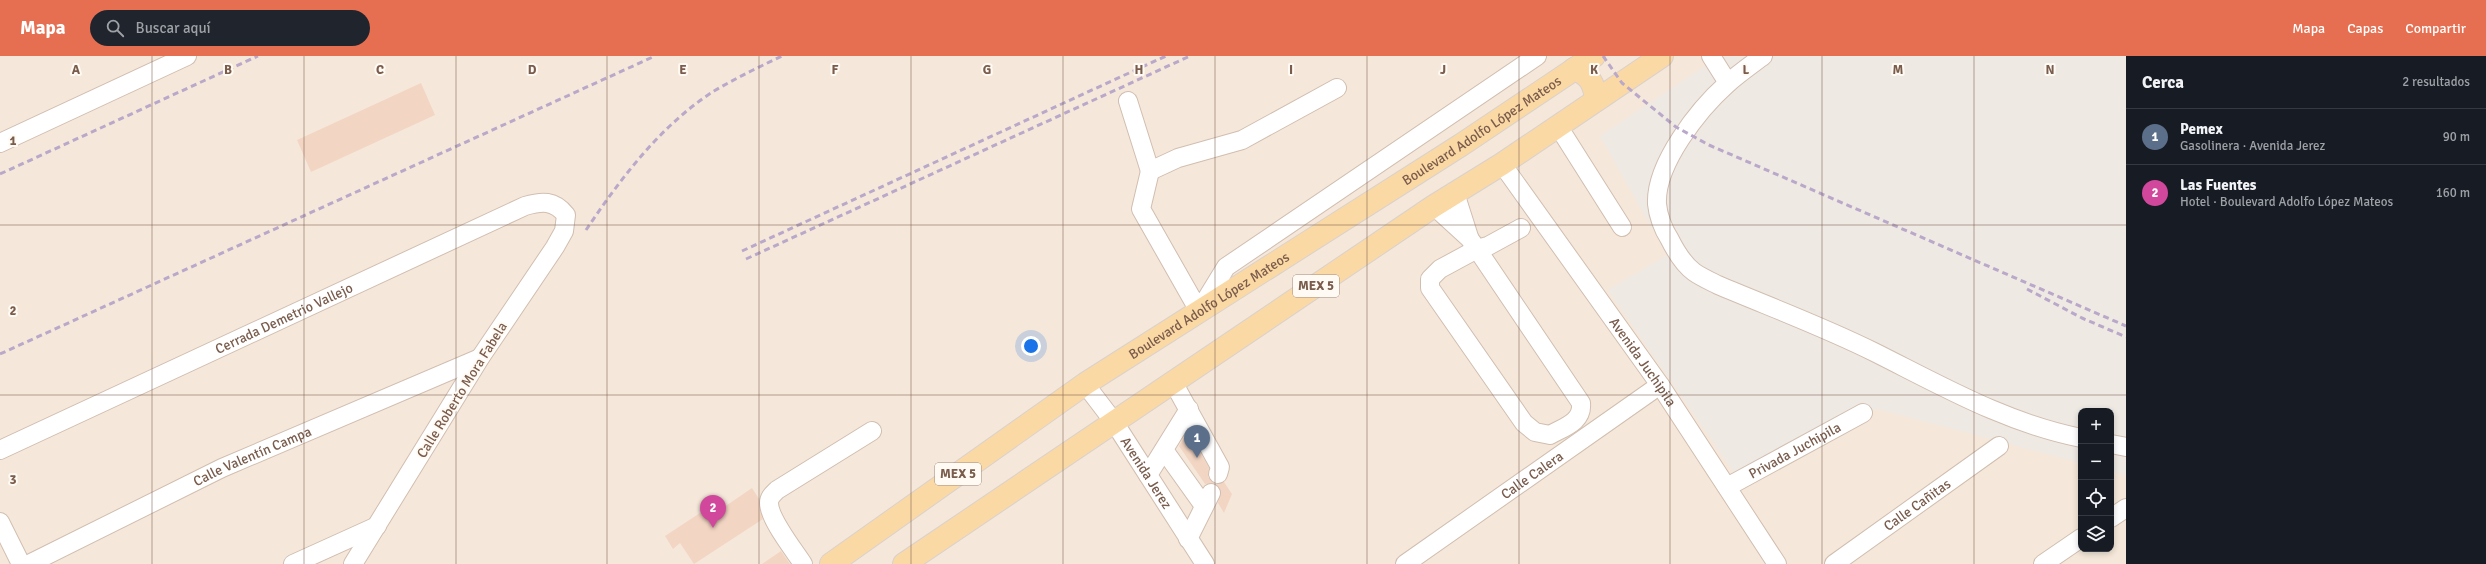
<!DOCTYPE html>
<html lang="es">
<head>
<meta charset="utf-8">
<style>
	:root { --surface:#171b24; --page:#20242c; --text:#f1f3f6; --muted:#9ea1a6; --line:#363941; --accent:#e76f51 }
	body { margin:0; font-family:Signika,sans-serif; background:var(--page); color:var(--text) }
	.controls { position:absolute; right:12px; bottom:12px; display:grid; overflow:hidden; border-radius:8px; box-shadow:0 2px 6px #0003 }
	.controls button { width:36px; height:36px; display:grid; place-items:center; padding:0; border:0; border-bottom:1px solid var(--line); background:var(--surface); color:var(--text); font:20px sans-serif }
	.you { position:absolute; left:1031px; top:290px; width:14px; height:14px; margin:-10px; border:3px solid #fff; border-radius:50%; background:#1a73e8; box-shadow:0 0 0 6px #1a73e833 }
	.badge { display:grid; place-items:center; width:26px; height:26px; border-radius:50%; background:var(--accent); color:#fff; font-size:13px; font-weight:700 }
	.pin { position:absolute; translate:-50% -33px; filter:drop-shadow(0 1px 2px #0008) }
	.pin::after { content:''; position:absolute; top:21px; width:14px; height:12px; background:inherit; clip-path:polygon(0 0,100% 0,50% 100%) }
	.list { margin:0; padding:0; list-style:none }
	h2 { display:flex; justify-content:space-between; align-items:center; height:52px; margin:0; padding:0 16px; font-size:17px }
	h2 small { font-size:13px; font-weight:400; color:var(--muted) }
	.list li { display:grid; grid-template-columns:26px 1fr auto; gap:12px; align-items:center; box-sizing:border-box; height:56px; padding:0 16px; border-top:1px solid var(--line) }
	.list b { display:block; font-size:15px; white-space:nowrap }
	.list p { margin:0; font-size:13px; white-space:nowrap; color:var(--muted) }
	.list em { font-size:13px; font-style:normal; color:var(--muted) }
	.icon { flex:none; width:22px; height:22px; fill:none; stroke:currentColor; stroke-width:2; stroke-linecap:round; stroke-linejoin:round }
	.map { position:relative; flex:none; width:2126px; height:508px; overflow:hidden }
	header { display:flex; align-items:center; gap:24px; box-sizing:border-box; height:56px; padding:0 20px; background:var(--accent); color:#fff }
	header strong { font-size:19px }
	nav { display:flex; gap:22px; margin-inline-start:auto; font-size:14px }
	.search { width:280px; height:36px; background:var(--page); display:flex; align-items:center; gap:10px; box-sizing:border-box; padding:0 14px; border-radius:22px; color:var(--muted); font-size:15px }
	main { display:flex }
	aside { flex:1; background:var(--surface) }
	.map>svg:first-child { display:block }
	.residential { fill:#f5e8da; fill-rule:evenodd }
	.industrial { fill:#efe9e4 }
	.building { fill:#f3d5c3 }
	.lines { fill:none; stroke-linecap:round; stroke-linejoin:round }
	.minor-casing { stroke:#d1beb0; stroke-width:20 }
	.major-casing { stroke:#dad1cd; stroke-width:24 }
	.minor { stroke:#fff; stroke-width:18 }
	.major { stroke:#fbd9a5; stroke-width:22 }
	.rail { stroke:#b9a8c9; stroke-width:3; stroke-dasharray:6 4; stroke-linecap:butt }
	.grid { fill:none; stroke:#7a5c4d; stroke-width:1; stroke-opacity:0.55 }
	.labels { text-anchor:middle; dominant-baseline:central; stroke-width:4; stroke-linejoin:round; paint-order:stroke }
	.shield { fill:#fffaf3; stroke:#a28b7f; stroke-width:1 }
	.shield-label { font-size:13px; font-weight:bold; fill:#7a5c4d }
	.street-label { font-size:14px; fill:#7a5c4d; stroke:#fffaf3 }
	.grid-label { font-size:13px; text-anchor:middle; font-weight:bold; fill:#7a5c4d; stroke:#fffaf3; stroke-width:4; stroke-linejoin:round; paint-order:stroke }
</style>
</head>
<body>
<header>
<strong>Mapa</strong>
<div class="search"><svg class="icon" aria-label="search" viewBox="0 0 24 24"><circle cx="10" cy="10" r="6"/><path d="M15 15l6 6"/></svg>Buscar aquí</div>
<nav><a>Mapa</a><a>Capas</a><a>Compartir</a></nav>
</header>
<main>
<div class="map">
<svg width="2126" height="508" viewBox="0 0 2126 508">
	<rect width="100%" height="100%" fill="#fdf6ec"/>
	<path class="residential" d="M0 0H2126V508H0ZM2081 355H2111V493H2081Z"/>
	<path class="industrial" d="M1720 0H2126V419L2111 415V355H2081V407L1877 353 1735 418 1608 234 1667 199 1600 80Z"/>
	<path class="building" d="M421 27 435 59 311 116 297 84Z
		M1188 375 1209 412 1208 421 1213 427 1205 428 1179 390Z
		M1224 426 1232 438 1224 457 1218 447 1221 436 1216 428Z
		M752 432 759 443 763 463 694 508 680 487 673 493 665 480 706 453 711 460Z
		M781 495 790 508H762Z"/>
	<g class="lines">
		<defs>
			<g id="minor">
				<path d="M1711 0 1728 27"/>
				<path d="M1763 0C1751 9 1738 18 1727 28 1699 53 1655 108 1657 148 1658 159 1663 173 1669 182 1675 194 1683 208 1694 216 1701 221 1710 225 1718 229 1770 251 1824 271 1874 296 1942 330 2006 367 2081 382"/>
				<path d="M1128 45 1150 115 1178 102 1242 84 1337 32"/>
				<path d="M1558 70 1622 171"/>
				<path d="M0 87 187 0"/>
				<path id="s1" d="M1502 108 1660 329 1777 508"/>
				<path d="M1150 115 1141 153 1199 255 1226 211 1537 0"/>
				<path d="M1455 137 1469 181"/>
				<path d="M1434 150 1469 182 1477 193 1440 213 1430 223V232L1524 367 1535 376 1550 379C1564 371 1583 366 1581 347L1477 193 1488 190 1521 172"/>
				<path d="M1173 326 1220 411 1218 418"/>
				<path id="s2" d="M1085 328 1114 366 1205 508"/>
				<path d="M2111 388 2126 391"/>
				<path id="s3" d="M0 394 525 150C542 145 554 144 566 159L564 175 555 191 480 302 353 508"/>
				<path d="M1164 394 1204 450"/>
				<path d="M1148 419 1189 353"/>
				<path id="s4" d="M1727 431 1863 357"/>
				<path d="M2111 462 2126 452"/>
				<path d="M0 466 21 508"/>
				<path d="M1188 483 1211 437"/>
				<path id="s5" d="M29 508 222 412 480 302"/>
				<path d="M293 508 377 470"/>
				<path d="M803 508C794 494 769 463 769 447 769 441 773 438 777 434L872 375"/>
				<path id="s6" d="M1405 508 1660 329"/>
				<path id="s7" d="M1834 508 1999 390"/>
				<path d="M2043 508 2081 482"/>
			</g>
			<g id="major">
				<path d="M1574 13C1590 19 1594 27 1596 44"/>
				<path id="s8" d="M831 508 1085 328 1461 89 1594 0"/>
				<path d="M904 508 1434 150 1502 108 1662 0"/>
			</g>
		</defs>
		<use href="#minor" class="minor-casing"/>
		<use href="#major" class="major-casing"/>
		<use href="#minor" class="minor"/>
		<use href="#major" class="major"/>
		<path class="rail" d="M1603 0 1622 27 1676 71 1709 89 2126 270
			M0 118 258 0
			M586 174C621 122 661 69 714 35 736 22 759 11 782 0
			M742 195 1166 0
			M746 203 1190 0
			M2027 233 2082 262 2126 281
			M0 298 655 0"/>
	</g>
	<path class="grid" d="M152 0V508M304 0V508M456 0V508M607 0V508M759 0V508M911 0V508M1063 0V508M1215 0V508M1367 0V508M1519 0V508M1670 0V508M1822 0V508M1974 0V508M0 169H2126M0 339H2126"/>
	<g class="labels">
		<g class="shield">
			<rect x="1293" y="219" width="46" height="22" rx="3"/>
			<rect x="935" y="407" width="46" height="22" rx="3"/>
		</g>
		<g class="shield-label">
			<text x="1316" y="230">MEX 5</text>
			<text x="958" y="418">MEX 5</text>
		</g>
		<g class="street-label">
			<text stroke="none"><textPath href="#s8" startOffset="782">Boulevard Adolfo López Mateos</textPath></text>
			<text stroke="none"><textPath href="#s8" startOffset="458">Boulevard Adolfo López Mateos</textPath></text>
			<text stroke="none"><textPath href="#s3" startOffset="313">Cerrada Demetrio Vallejo</textPath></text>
			<text stroke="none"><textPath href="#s1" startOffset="243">Avenida Juchipila</textPath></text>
			<text transform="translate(462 334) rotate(-58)">Calle Roberto Mora Fabela</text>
			<text stroke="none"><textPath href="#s4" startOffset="77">Privada Juchipila</textPath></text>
			<text stroke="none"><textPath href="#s5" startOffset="248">Calle Valentín Campa</textPath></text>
			<text stroke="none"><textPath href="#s2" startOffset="108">Avenida Jerez</textPath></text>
			<text stroke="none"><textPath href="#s6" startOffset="155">Calle Calera</textPath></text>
			<text stroke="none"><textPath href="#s7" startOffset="102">Calle Cañitas</textPath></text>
		</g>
	</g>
	<g class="grid-label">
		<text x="76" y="18">A</text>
		<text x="228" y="18">B</text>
		<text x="380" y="18">C</text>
		<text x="532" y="18">D</text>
		<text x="683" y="18">E</text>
		<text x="835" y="18">F</text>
		<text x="987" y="18">G</text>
		<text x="1139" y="18">H</text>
		<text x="1291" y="18">I</text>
		<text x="1443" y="18">J</text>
		<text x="1594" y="18">K</text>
		<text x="1746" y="18">L</text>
		<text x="1898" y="18">M</text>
		<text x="2050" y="18">N</text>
		<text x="13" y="89">1</text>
		<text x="13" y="259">2</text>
		<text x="13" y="428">3</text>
	</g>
</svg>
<div class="controls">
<button>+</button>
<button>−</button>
<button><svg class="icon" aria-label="locate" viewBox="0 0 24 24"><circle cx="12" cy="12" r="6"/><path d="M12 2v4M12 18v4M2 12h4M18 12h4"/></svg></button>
<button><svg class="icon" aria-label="layers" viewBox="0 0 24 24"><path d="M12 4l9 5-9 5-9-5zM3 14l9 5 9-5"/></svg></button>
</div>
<div class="you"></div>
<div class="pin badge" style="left:1197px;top:402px;background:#5c6f8a">1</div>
<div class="pin badge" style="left:713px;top:472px;background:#d1479c">2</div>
</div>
<aside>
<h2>Cerca<small>2 resultados</small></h2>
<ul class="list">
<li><span class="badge" style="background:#5c6f8a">1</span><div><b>Pemex</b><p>Gasolinera · Avenida Jerez</p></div><em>90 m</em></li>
<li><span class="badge" style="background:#d1479c">2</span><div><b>Las Fuentes</b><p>Hotel · Boulevard Adolfo López Mateos</p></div><em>160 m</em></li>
</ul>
</aside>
</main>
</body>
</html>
